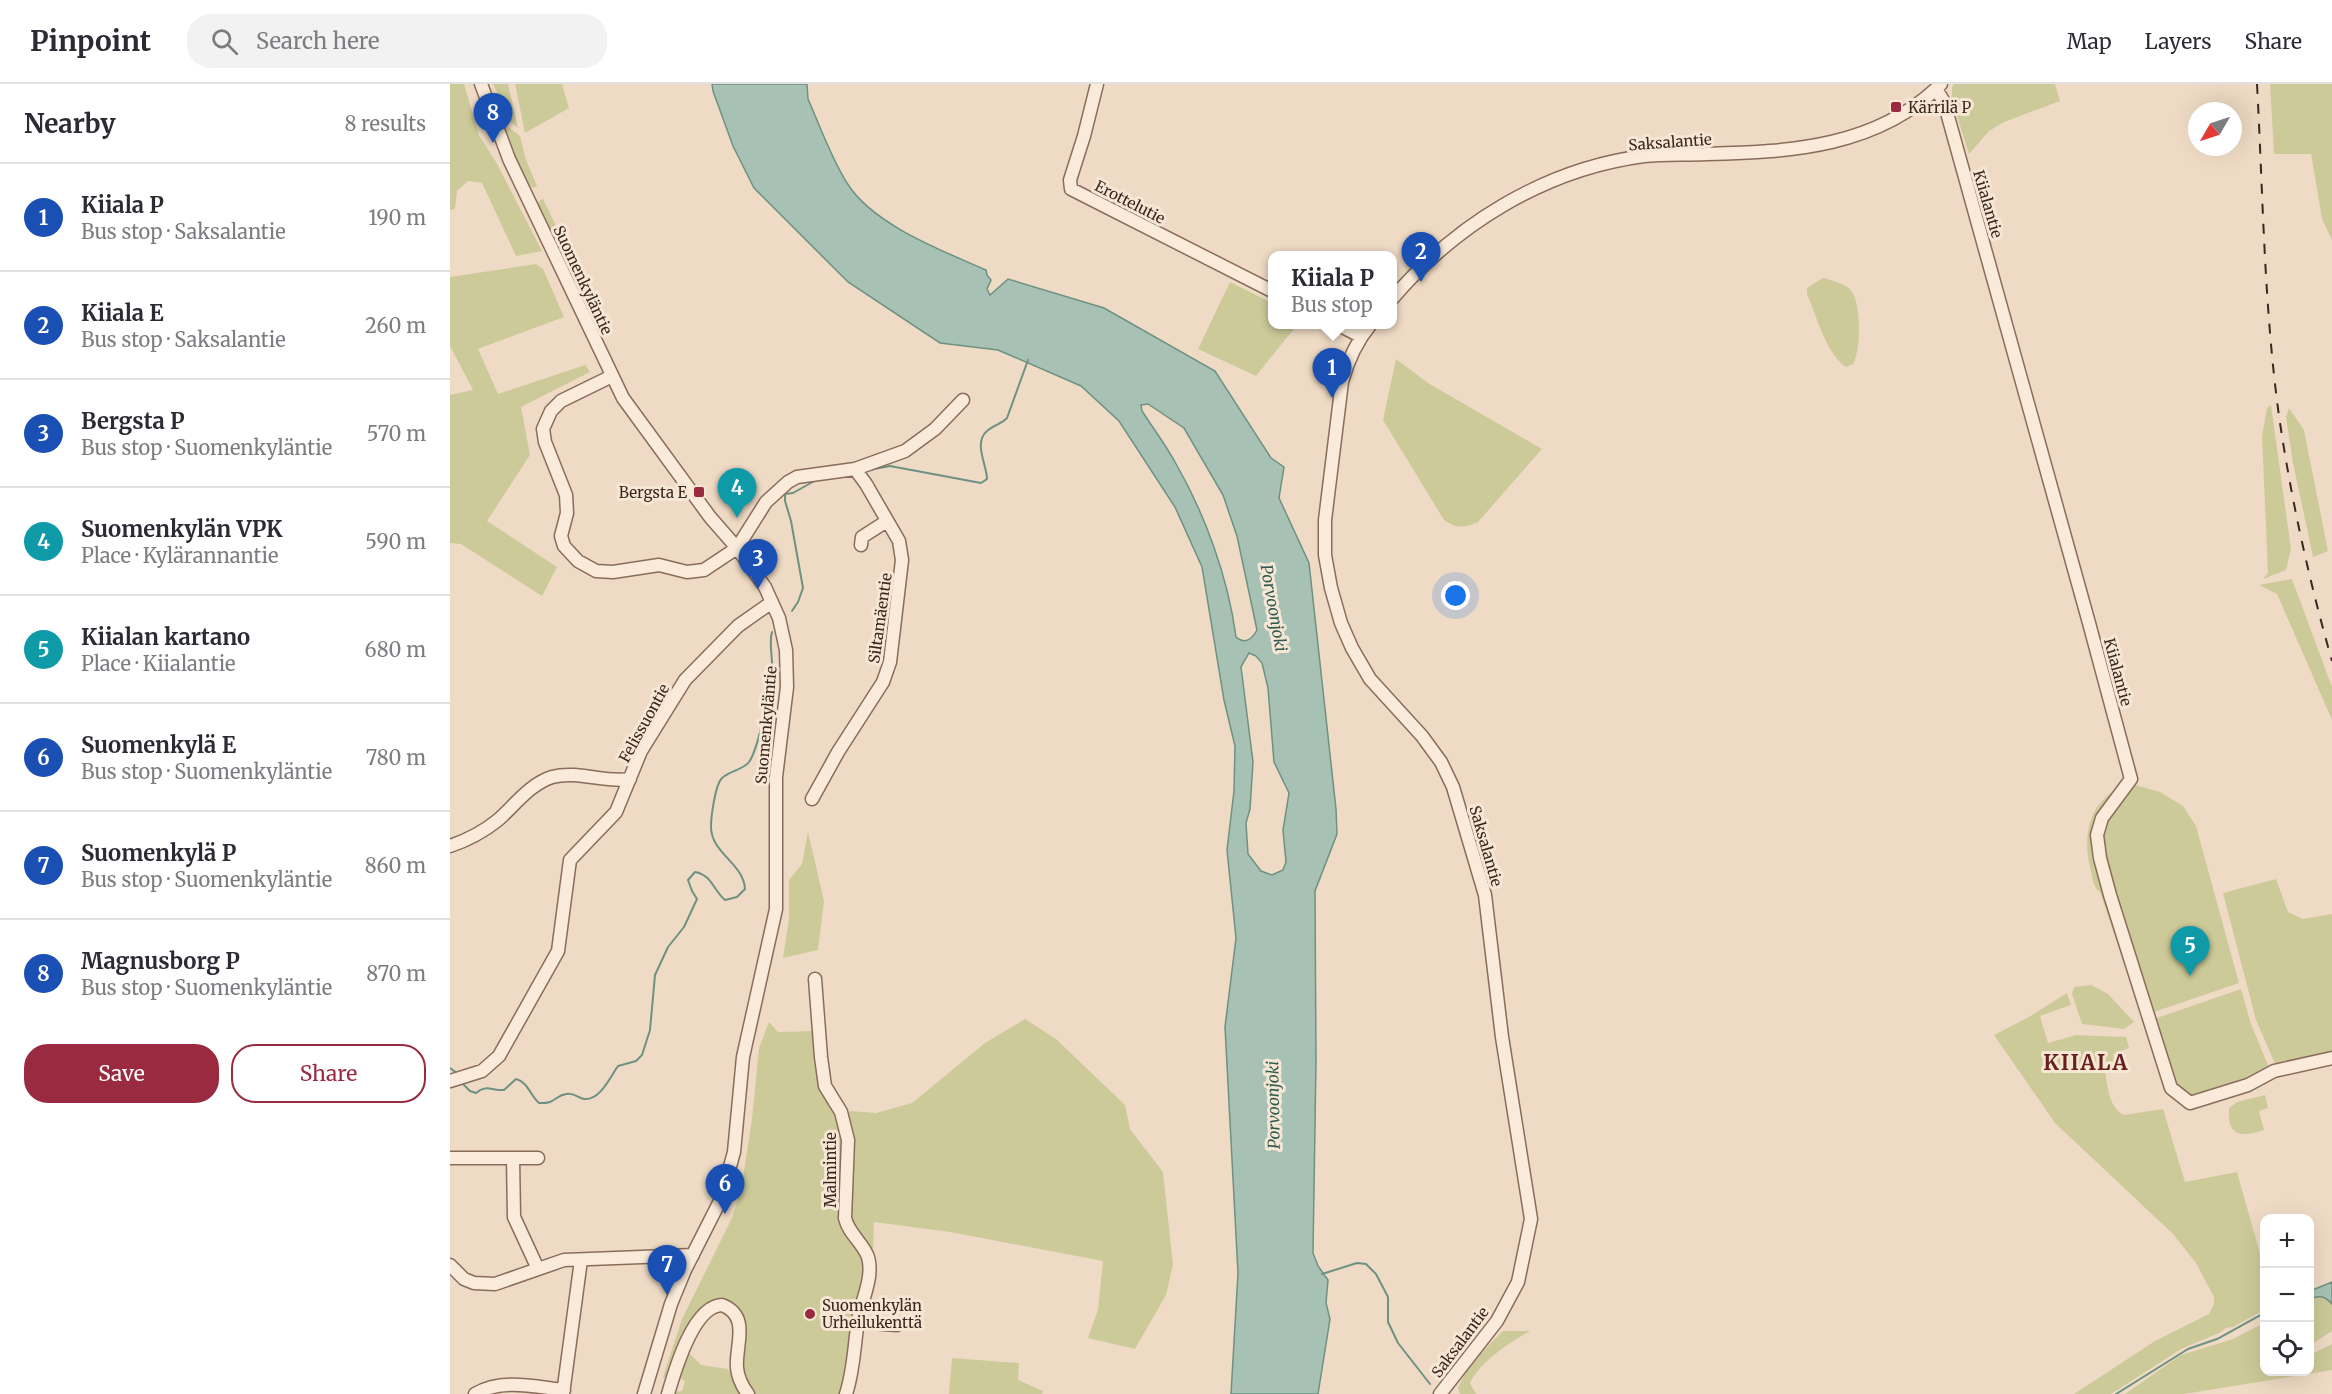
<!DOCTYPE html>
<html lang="en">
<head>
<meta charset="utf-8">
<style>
	:root { --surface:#fff; --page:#f2f2f3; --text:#2b2b33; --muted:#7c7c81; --line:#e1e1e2; --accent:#9a2a3f }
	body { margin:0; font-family:Merriweather,serif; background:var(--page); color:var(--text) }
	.controls { position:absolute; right:18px; bottom:18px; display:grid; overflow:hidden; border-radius:12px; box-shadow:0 6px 24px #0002 }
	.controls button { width:54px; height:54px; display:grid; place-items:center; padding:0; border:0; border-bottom:2px solid var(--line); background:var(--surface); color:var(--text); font:30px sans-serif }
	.compass { position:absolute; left:1738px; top:18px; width:54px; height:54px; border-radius:50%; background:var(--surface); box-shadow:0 6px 24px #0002; rotate:231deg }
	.you { position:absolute; left:1006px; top:512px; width:21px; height:21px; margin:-15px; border:4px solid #fff; border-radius:50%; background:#1a73e8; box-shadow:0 0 0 9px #1a73e833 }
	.badge { display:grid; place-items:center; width:39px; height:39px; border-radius:50%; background:var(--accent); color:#fff; font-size:20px; font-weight:700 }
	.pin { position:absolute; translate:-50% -50px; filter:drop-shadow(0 2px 3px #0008) }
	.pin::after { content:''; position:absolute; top:32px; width:21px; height:18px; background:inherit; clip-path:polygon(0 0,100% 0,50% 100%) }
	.popup { position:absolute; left:818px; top:167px; width:129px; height:78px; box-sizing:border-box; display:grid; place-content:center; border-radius:12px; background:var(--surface); filter:drop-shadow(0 2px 4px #0005); font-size:20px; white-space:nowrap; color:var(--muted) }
	.popup b { font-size:22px; color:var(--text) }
	.popup::after { content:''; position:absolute; left:50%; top:100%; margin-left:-12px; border:12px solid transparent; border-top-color:var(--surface) }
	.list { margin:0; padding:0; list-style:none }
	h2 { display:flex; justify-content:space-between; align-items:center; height:78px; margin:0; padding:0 24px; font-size:26px }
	h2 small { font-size:20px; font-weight:400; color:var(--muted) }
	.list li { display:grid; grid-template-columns:39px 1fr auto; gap:18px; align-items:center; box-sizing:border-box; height:108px; padding:0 24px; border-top:2px solid var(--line) }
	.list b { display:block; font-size:22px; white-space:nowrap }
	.list p { margin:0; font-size:20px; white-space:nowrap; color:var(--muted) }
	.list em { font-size:20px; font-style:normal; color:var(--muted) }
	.actions { display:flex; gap:12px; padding:18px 24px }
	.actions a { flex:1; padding:14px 0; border:2px solid var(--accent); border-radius:24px; text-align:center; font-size:21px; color:var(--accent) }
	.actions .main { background:var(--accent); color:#fff }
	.icon { flex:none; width:33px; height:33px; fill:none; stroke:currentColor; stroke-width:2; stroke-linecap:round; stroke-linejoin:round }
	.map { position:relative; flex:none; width:1882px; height:1310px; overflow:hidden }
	header { display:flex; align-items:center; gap:36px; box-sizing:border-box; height:84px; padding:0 30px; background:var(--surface); border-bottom:2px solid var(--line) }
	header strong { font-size:28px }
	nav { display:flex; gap:33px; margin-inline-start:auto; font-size:21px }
	.search { width:420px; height:54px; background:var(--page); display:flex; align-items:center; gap:15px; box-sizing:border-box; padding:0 21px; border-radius:24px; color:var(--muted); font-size:22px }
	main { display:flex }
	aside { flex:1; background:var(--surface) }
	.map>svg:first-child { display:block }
	.green { fill:#cdca99 }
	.water { fill:#a7c2b5; stroke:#6d9182; stroke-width:1.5; fill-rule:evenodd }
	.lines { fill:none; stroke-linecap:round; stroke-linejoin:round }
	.stream { stroke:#6d9182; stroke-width:2 }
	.minor-casing { stroke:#8a6c5b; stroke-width:15 }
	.minor { stroke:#f9ead9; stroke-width:12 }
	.rail { stroke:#3a271f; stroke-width:2; stroke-dasharray:10 10; stroke-linecap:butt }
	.poi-dot { fill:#9a2a3f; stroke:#f6e7d5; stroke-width:2 }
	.labels { text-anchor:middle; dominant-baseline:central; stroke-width:6; stroke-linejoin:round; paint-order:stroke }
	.poi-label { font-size:15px; fill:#3a271f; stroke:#f6e7d5; text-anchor:start }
	.street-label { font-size:15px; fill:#3a271f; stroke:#f6e7d5 }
	.water-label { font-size:16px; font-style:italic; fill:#2e5a4f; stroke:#f6e7d5 }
	.district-label { font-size:21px; font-weight:bold; letter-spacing:1.5px; fill:#67201e; stroke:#f6e7d5 }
</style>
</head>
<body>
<header>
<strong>Pinpoint</strong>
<div class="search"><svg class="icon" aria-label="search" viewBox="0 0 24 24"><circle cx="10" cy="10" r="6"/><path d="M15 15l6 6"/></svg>Search here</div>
<nav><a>Map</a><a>Layers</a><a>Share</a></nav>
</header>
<main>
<aside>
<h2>Nearby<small>8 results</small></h2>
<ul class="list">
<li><span class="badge" style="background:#1a4fb4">1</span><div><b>Kiiala P</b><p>Bus stop · Saksalantie</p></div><em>190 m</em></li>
<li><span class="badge" style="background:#1a4fb4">2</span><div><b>Kiiala E</b><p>Bus stop · Saksalantie</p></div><em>260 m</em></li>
<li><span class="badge" style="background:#1a4fb4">3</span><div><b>Bergsta P</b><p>Bus stop · Suomenkyläntie</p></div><em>570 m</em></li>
<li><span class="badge" style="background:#0f9aa8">4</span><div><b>Suomenkylän VPK</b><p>Place · Kylärannantie</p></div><em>590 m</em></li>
<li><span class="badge" style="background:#0f9aa8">5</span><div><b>Kiialan kartano</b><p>Place · Kiialantie</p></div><em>680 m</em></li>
<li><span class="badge" style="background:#1a4fb4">6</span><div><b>Suomenkylä E</b><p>Bus stop · Suomenkyläntie</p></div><em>780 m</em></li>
<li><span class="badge" style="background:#1a4fb4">7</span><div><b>Suomenkylä P</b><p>Bus stop · Suomenkyläntie</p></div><em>860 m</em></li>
<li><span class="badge" style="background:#1a4fb4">8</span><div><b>Magnusborg P</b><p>Bus stop · Suomenkyläntie</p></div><em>870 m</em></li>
</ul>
<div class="actions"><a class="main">Save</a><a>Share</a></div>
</aside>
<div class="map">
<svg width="1882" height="1310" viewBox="0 0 1882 1310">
	<rect width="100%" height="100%" fill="#efdbc5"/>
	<path class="green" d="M0 0H14L29 51 46 78 92 167 66 172 32 99 18 97 7 107 5 125 0 126Z
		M43 0H58L68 44 54 33 50 14Z
		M65 0H112L119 24 75 49Z
		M1504 0H1605L1610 17 1554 38 1539 47 1519 70 1502 16V3Z
		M1820 0H1882V156L1872 135 1861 70H1824Z
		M52 38 70 52 76 76 87 102 83 104 76 99Z
		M93 115 157 247 148 255 87 122 89 117Z
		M86 180 93 185 114 233 28 265 48 310 135 281 140 288 71 323 80 371 37 437 107 483 92 512 11 460 0 459V311L23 306 0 262V193Z
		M1373 194C1381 196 1393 199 1400 205 1412 218 1411 266 1403 280L1396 283C1377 271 1366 231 1357 210V204Z
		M780 198 822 219V240L847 241 806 292 748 265Z
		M946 275 978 299 1092 365 1028 438C1014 444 1007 445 994 436L933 336Z
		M1821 321 1841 465 1836 486 1813 495 1818 489 1812 352 1817 324Z
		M1839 324 1854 346 1878 467 1863 473 1843 379 1836 333Z
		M1842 495 1882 603V636L1827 510 1809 501Z
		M1682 700 1710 708 1733 722 1746 742 1789 899 1701 929 1653 773C1648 735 1660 729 1682 700Z
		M1666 706 1643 751 1694 932 1691 930 1650 808C1643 803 1643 796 1641 788 1633 757 1636 723 1666 706Z
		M358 748 374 817 368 866 333 874 339 835V796L352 780Z
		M1826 795 1838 828 1853 835 1882 830V969L1826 982 1806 936 1773 809Z
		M1641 901 1658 910 1684 938 1674 945 1632 940 1622 910 1624 903Z
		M1791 905 1801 940 1820 986 1797 998 1741 1015 1724 1002 1704 935Z
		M1617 909 1621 921 1590 932 1598 959 1626 951 1676 953 1679 964 1663 970 1665 977 1654 982C1658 1000 1657 1022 1674 1031L1713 1025 1735 1098 1787 1088 1814 1184V1226L1783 1243 1776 1244 1769 1249 1731 1265 1661 1310H1624L1705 1257 1759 1230 1764 1220V1213L1746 1179 1723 1150 1605 1039 1544 951 1579 933Z
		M575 935 606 955 675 1021 680 1045 713 1088 723 1181 716 1211 685 1265 638 1254 648 1226 653 1177 500 1148 424 1138 423 1167 416 1164 399 1139 395 1030 401 1027 426 1029 462 1019 535 959Z
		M319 938 328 948 366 947 395 1053 391 1136 410 1167 415 1184 393 1310H304C299 1304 293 1294 292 1285 288 1268 306 1218 274 1216 266 1216 259 1218 253 1224 243 1234 225 1278 217 1294L213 1293 232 1235 282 1134 291 1106 302 1035 309 964Z
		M1815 1011 1818 1024 1809 1027 1814 1046C1790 1054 1777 1052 1779 1024L1787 1018Z
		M1868 1213 1875 1214 1882 1221V1247L1860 1261V1215Z
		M1814 1239V1288H1860V1271L1882 1260V1286L1734 1310H1675L1731 1271 1783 1255Z
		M1053 1247H1080C1058 1260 1032 1276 1020 1299L1026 1310H1010L1008 1304C1017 1281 1036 1264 1053 1247Z
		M238 1268 251 1281 278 1285 293 1310H223L224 1308 232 1307 235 1297 229 1293Z
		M502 1274 569 1279 568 1296 593 1307 592 1310H499Z"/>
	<path class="water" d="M262 0H357L358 15C370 42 381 74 397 99 423 141 493 167 536 186L537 191 541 196 537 205 540 211 558 195 654 224 765 287 821 374 834 383 829 414 859 479 886 725 887 750 865 807 866 977 863 1169 868 1182 878 1196 876 1219 880 1235 868 1310H781L788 1189 775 943 786 854 777 766 784 707 785 662 774 616 752 483 725 423 669 337 631 302 548 266 490 259 398 198 304 104 283 62 263 7ZM698 320 734 344 773 411 787 452 807 546C802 555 795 561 786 553 778 493 755 430 725 378 715 360 703 344 692 327L691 321ZM799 569 806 572 812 579 818 604 824 678 839 709 833 746 836 778 833 786 822 791 811 787 798 770 796 739 800 725 803 678 791 583Z
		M1882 1198V1220C1875 1212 1870 1211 1860 1215V1207Z"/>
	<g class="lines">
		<path class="stream" d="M419 386 440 382 531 399 537 395C537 381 523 359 537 347 543 342 551 340 557 334L578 276
			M342 527 348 518 353 504 341 437 335 417V410L343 409 368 395
			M0 984 7 989
			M13 1000 20 1007 26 1009C36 1000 43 1007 54 1006L66 995C78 998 80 1011 89 1019 106 1020 104 1012 116 1010 124 1008 127 1014 134 1015 150 1017 160 993 168 982L186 977 192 971 200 946 205 891 218 863 234 843 247 815 242 807 238 796 245 788C262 791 263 806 275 816L287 813 295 805C294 780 261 769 261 743 261 733 265 701 272 694 279 687 293 686 299 678 309 664 322 598 322 580 322 569 319 558 322 548
			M872 1190 907 1179 916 1180 926 1190 938 1213V1238L948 1259 980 1300
			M1666 1310 1738 1265 1767 1255 1814 1229"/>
		<defs>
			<path id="minor" d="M31 0 59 75 173 314 260 433 287 464 315 503 329 534 336 566 337 603 326 693V825L293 973 284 1068 271 1115 235 1186 221 1220 194 1310
				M647 0 634 52 620 96 621 105 822 207
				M1486 5 1494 18 1639 539 1681 695 1652 734 1647 751 1650 774 1660 811 1721 1004 1740 1019 1798 1001 1824 987 1882 974
				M942 215C1006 140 1095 85 1194 72 1214 70 1237 71 1257 70 1341 68 1428 63 1491 0
				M887 240 910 252
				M921 240C906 258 898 276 892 298L875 436V471L881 504 891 539 902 564 920 595 972 652 991 678 1003 703 1035 811 1052 953 1081 1135 1068 1198 1047 1237 990 1310
				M162 292 111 317 101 327 93 345 95 358 116 411 117 429 111 452 114 462 128 477 146 487 163 488 209 481 237 488 254 486 287 464 316 418 338 398 347 393 405 385 455 367 485 345 513 316
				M411 461 412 453 437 437
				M362 715 388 668 433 598 440 578 452 476 449 457 416 400 405 385
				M0 762C18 756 33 748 48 736 65 721 80 700 102 693 128 686 154 699 180 695
				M365 895 371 973 375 1002 391 1028 398 1056 395 1134C398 1149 413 1159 418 1173 424 1194 411 1217 408 1237 404 1262 404 1286 396 1310
				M0 997 32 987 49 972 108 867 120 776 166 728 191 667 235 596 288 542 322 518
				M0 1074H88
				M63 1074 64 1133 88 1185
				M0 1181 14 1195 24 1199 45 1200 114 1176 243 1171
				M408 1238 447 1241
				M25 1310C52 1294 85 1303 114 1306
				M113 1310 131 1176
				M218 1310C225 1286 243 1222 272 1221 301 1232 285 1262 287 1284 288 1294 292 1302 298 1310"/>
		</defs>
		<use href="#minor" class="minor-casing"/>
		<use href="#minor" class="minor"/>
		<path class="rail" d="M1807 0C1813 110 1814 223 1829 332 1841 415 1859 496 1882 577"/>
	</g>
	<g class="poi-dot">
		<rect x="1440" y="17" width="12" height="12" rx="3"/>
		<rect x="243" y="402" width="12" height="12" rx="3"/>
		<circle cx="360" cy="1230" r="6"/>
	</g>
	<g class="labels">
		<g class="poi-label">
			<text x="1458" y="23">Kärrilä P</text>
			<text x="237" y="408" text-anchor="end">Bergsta E</text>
			<text x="372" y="1221">Suomenkylän<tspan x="372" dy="17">Urheilukenttä</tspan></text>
		</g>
		<g class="street-label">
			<text transform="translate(1220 58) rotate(-4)">Saksalantie</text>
			<text transform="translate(680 118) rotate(27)">Erottelutie</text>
			<text transform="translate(1538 120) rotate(74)">Kiialantie</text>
			<text transform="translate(133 196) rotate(65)">Suomenkyläntie</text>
			<text transform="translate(430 534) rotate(-82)">Siltamäentie</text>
			<text transform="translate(1668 588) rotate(75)">Kiialantie</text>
			<text transform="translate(194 639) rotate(-61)">Felissuontie</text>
			<text transform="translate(316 641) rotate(-85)">Suomenkyläntie</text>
			<text transform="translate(1036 762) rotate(74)">Saksalantie</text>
			<text transform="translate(380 1086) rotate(-90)">Malmintie</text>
			<text transform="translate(1010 1258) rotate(-53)">Saksalantie</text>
		</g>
		<g class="water-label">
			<text transform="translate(824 524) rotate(80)">Porvoonjoki</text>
			<text transform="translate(823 1021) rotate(-91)">Porvoonjoki</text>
		</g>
		<g class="district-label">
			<text x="1636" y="978">KIIALA</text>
		</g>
	</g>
</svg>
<div class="controls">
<button>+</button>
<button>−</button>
<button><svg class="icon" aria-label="locate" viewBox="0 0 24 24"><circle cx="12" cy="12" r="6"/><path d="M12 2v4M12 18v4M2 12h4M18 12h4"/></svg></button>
</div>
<svg class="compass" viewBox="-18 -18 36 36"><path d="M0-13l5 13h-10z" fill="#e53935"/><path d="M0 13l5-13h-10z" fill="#7c7c81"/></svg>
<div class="you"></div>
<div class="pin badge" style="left:882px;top:314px;background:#1a4fb4">1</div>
<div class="popup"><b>Kiiala P</b>Bus stop</div>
<div class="pin badge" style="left:971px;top:198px;background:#1a4fb4">2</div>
<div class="pin badge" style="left:308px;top:505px;background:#1a4fb4">3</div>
<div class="pin badge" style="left:287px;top:434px;background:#0f9aa8">4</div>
<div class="pin badge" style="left:1740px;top:892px;background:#0f9aa8">5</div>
<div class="pin badge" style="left:275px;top:1130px;background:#1a4fb4">6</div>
<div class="pin badge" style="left:217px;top:1211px;background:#1a4fb4">7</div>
<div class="pin badge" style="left:43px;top:59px;background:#1a4fb4">8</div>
</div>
</main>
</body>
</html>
